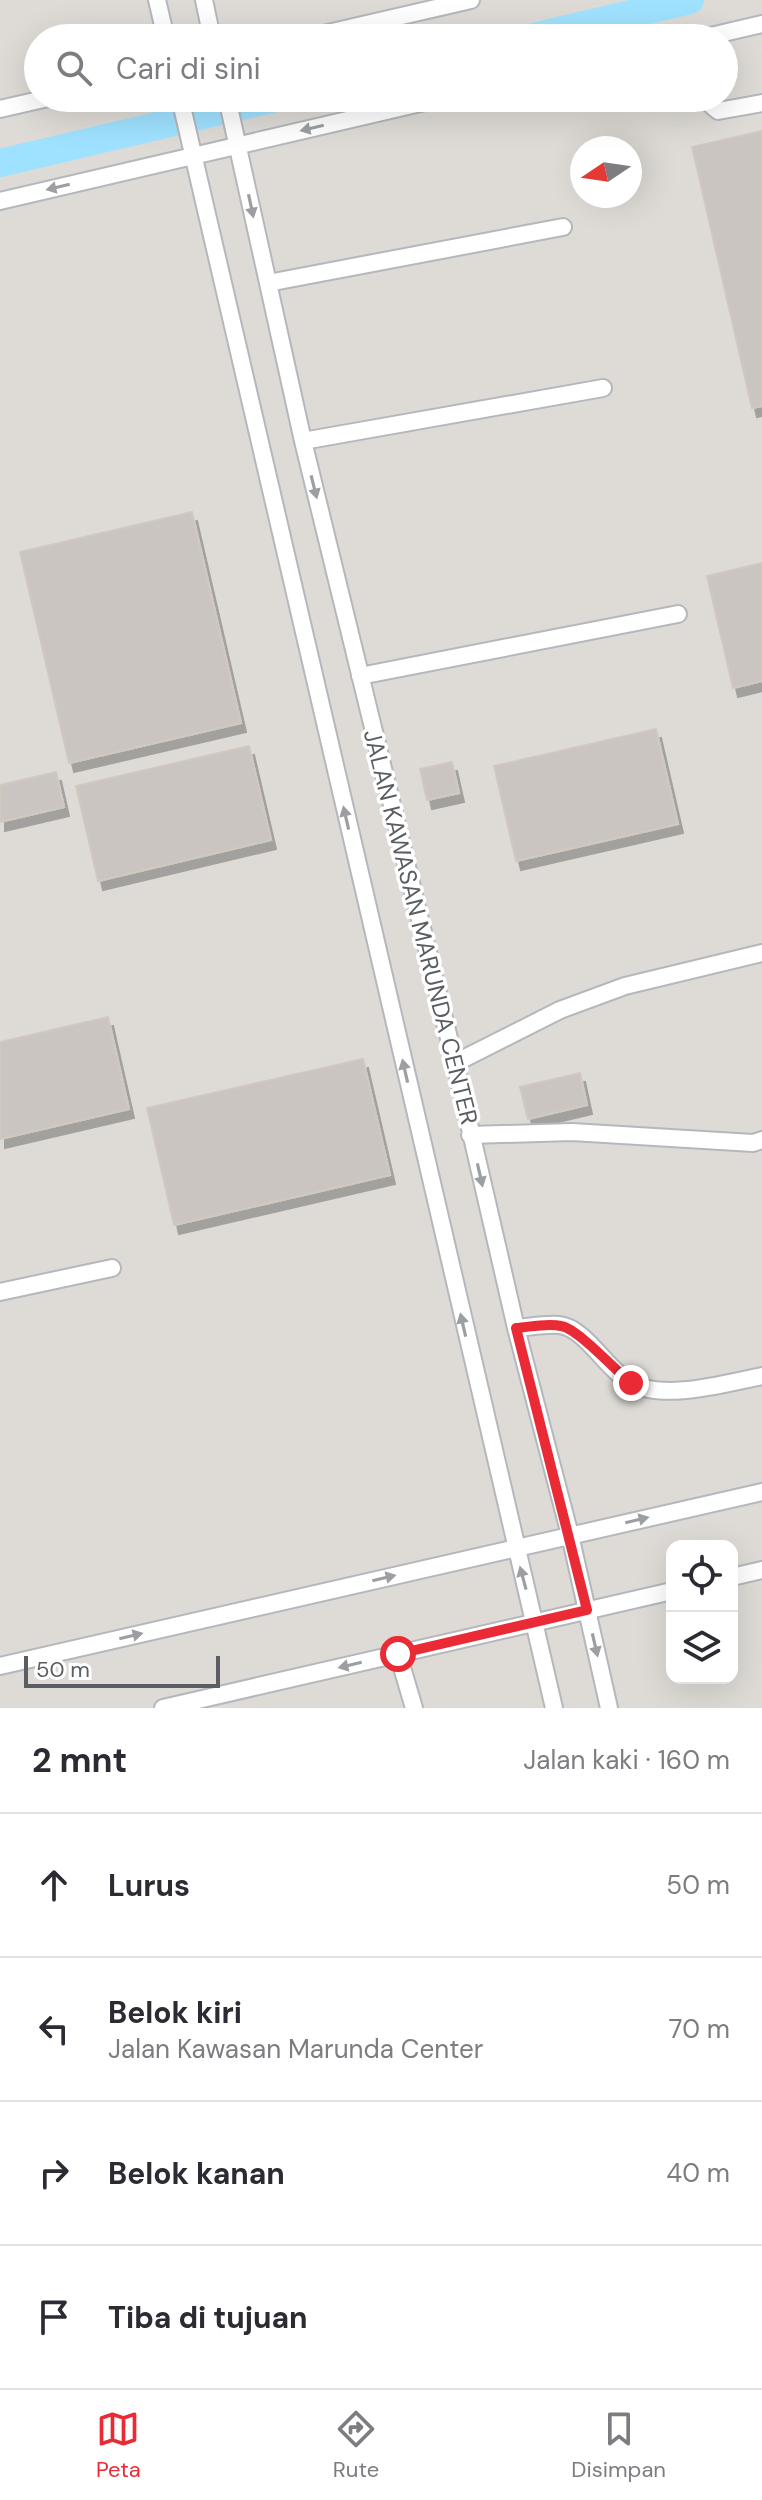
<!DOCTYPE html>
<html lang="id">
<head>
<meta charset="utf-8">
<style>
	:root { --surface:#fff; --page:#f2f2f3; --text:#2b2b33; --muted:#7c7c81; --line:#e1e1e2; --accent:#ea2a35 }
	body { margin:0; font-family:"DM Sans",sans-serif; background:var(--page); color:var(--text) }
	.controls { position:absolute; right:24px; bottom:24px; display:grid; overflow:hidden; border-radius:16px; box-shadow:0 8px 32px #0002 }
	.controls button { width:72px; height:72px; display:grid; place-items:center; padding:0; border:0; border-bottom:2px solid var(--line); background:var(--surface); color:var(--text); font:40px sans-serif }
	.compass { position:absolute; left:570px; top:136px; width:72px; height:72px; border-radius:50%; background:var(--surface); box-shadow:0 8px 32px #0002; rotate:257deg }
	.scale { position:absolute; left:24px; bottom:20px; width:196px; box-sizing:border-box; padding-left:8px; border:4px solid #5a5e62; border-top:0; font-size:22px; line-height:28px; white-space:nowrap; color:#5a5e62; -webkit-text-stroke:6px #fff; paint-order:stroke }
	.stop { position:absolute; width:24px; height:24px; margin:-18px; border:6px solid #ea2a35; border-radius:50%; background:#fff }
	.stop.end { background:#ea2a35; border-color:#fff; box-shadow:0 2px 8px #0008 }
	.list { margin:0; padding:0; list-style:none }
	h2 { display:flex; justify-content:space-between; align-items:center; height:104px; margin:0; padding:0 32px; font-size:34px }
	h2 small { font-size:26px; font-weight:400; color:var(--muted) }
	.list li { display:grid; grid-template-columns:52px 1fr auto; gap:24px; align-items:center; box-sizing:border-box; height:144px; padding:0 32px; border-top:2px solid var(--line) }
	.list b { display:block; font-size:30px; white-space:nowrap }
	.list p { margin:0; font-size:26px; white-space:nowrap; color:var(--muted) }
	.list em { font-size:26px; font-style:normal; color:var(--muted) }
	.icon { flex:none; width:44px; height:44px; fill:none; stroke:currentColor; stroke-width:2; stroke-linecap:round; stroke-linejoin:round }
	.map { position:relative; flex:none; width:762px; height:1708px; overflow:hidden }
	.search { position:absolute; background:var(--surface); box-shadow:0 8px 32px #0002; left:24px; right:24px; top:24px; height:88px; display:flex; align-items:center; gap:20px; box-sizing:border-box; padding:0 28px; border-radius:44px; color:var(--muted); font-size:30px }
	.sheet { height:680px; background:var(--surface) }
	nav { display:flex; justify-content:space-around; align-items:center; box-sizing:border-box; height:112px; border-top:2px solid var(--line); background:var(--surface); font-size:22px; color:var(--muted) }
	nav a { display:grid; justify-items:center; gap:4px }
	nav .on { color:var(--accent) }
	.map>svg:first-child { display:block }
	.industrial { fill:#dedbd6; fill-rule:evenodd }
	.lines { fill:none; stroke-linecap:round; stroke-linejoin:round }
	.canal { stroke:#9fe2ff; stroke-width:28 }
	.building { fill:#cac5c0; stroke:#d1c9bf; stroke-width:2; filter:url(#shadow) }
	.service-casing { stroke:#b4b8bc; stroke-width:20 }
	.service { stroke:#fff; stroke-width:16 }
	.oneway { fill:#9c9ea1 }
	.route { stroke:#ea2a35; stroke-width:10 }
	.labels { text-anchor:middle; dominant-baseline:central; stroke-width:7; stroke-linejoin:round; paint-order:stroke }
	.street-label { font-size:24px; fill:#5a5e62; stroke:#fff }
</style>
</head>
<body>
<div class="map">
<svg width="762" height="1708" viewBox="0 0 762 1708">
	<defs>
		<filter id="shadow"><feDropShadow dx="5" dy="9" stdDeviation="0" flood-color="#0004"/></filter>
	</defs>
	<rect width="100%" height="100%" fill="#ede9e1"/>
	<path class="industrial" d="M0 0H762V1708H0ZM38 38H724V98H38ZM582 148H630V196H582ZM672 1546H732V1678H672Z"/>
	<g class="lines">
		<path class="canal" d="M529 38 690 0
			M0 163 276 98"/>
	</g>
	<path class="building" d="M762 131V406L752 408 692 147Z
		M192 512 241 723 69 763 20 552Z
		M762 563V681L733 688 707 576Z
		M656 729 678 824 516 861 494 766Z
		M249 746 271 840 98 881 76 786Z
		M452 762 459 793 427 800 420 769Z
		M56 772 64 807 0 822V785Z
		M108 1017 129 1109 0 1139V1042Z
		M363 1059 390 1175 174 1225 147 1108Z
		M580 1073 587 1105 528 1119 520 1087Z"/>
	<g class="lines">
		<defs>
			<path id="service" d="M157 0 166 38
				M204 0 212 38
				M306 38 471 0
				M702 38 762 24
				M180 98 554 1708
				M227 98 303 441 455 1063 516 1328 570 1535 609 1708
				M703 98 718 111 762 103
				M0 109 48 98
				M0 201 442 98
				M268 283 563 227
				M303 441 603 388
				M360 676 678 614
				M455 1063 560 1010 625 986 762 953
				M470 1135 572 1132 753 1143 762 1140
				M0 1292 112 1268
				M516 1328C529 1327 545 1324 559 1325 584 1327 606 1368 629 1382 663 1402 726 1383 762 1376
				M732 1577 762 1570
				M398 1654 414 1708
				M0 1666 762 1492
				M163 1708 672 1591"/>
		</defs>
		<use href="#service" class="service-casing"/>
		<use href="#service" class="service"/>
	</g>
	<defs><path id="oneway-solid" d="M-6-.8H1V-3.2L6.5 0L1 3.2V.8H-6Z" transform="scale(2)"/></defs>
	<g class="oneway">
		<use href="#oneway-solid" transform="translate(312 128) rotate(167)"/>
		<use href="#oneway-solid" transform="translate(58 187) rotate(167)"/>
		<use href="#oneway-solid" transform="translate(251 206) rotate(78)"/>
		<use href="#oneway-solid" transform="translate(314 487) rotate(76)"/>
		<use href="#oneway-solid" transform="translate(346 818) rotate(-103)"/>
		<use href="#oneway-solid" transform="translate(405 1071) rotate(-103)"/>
		<use href="#oneway-solid" transform="translate(480 1175) rotate(77)"/>
		<use href="#oneway-solid" transform="translate(463 1325) rotate(-103)"/>
		<use href="#oneway-solid" transform="translate(637 1520) rotate(-13)"/>
		<use href="#oneway-solid" transform="translate(384 1578) rotate(-13)"/>
		<use href="#oneway-solid" transform="translate(523 1578) rotate(-105)"/>
		<use href="#oneway-solid" transform="translate(131 1636) rotate(-13)"/>
		<use href="#oneway-solid" transform="translate(595 1645) rotate(77)"/>
		<use href="#oneway-solid" transform="translate(350 1665) rotate(167)"/>
	</g>
	<g class="lines">
		<path class="route" d="M398 1654 587 1610 516 1328C530 1327 547 1323 561 1326 577 1328 615 1370 631 1383"/>
	</g>
	<g class="labels">
		<g class="street-label">
			<text transform="translate(421 927) rotate(76)">JALAN KAWASAN MARUNDA CENTER</text>
		</g>
	</g>
</svg>
<div class="controls">
<button><svg class="icon" aria-label="locate" viewBox="0 0 24 24"><circle cx="12" cy="12" r="6"/><path d="M12 2v4M12 18v4M2 12h4M18 12h4"/></svg></button>
<button><svg class="icon" aria-label="layers" viewBox="0 0 24 24"><path d="M12 4l9 5-9 5-9-5zM3 14l9 5 9-5"/></svg></button>
</div>
<svg class="compass" viewBox="-18 -18 36 36"><path d="M0-13l5 13h-10z" fill="#e53935"/><path d="M0 13l5-13h-10z" fill="#7c7c81"/></svg>
<div class="scale">50 m</div>
<div class="stop" style="left:398px;top:1654px"></div>
<div class="stop end" style="left:631px;top:1383px"></div>
<div class="search"><svg class="icon" aria-label="search" viewBox="0 0 24 24"><circle cx="10" cy="10" r="6"/><path d="M15 15l6 6"/></svg>Cari di sini</div>
</div>
<section class="sheet">
<h2>2 mnt<small>Jalan kaki · 160 m</small></h2>
<ul class="list">
<li><svg class="icon" aria-label="ahead" viewBox="0 0 24 24"><path d="M12 20V5M6 11l6-6 6 6"/></svg><div><b>Lurus</b></div><em>50 m</em></li>
<li><svg class="icon" aria-label="left" viewBox="0 0 24 24"><path d="M17 20v-9H6M10 6l-5 5 5 5"/></svg><div><b>Belok kiri</b><p>Jalan Kawasan Marunda Center</p></div><em>70 m</em></li>
<li><svg class="icon" aria-label="right" viewBox="0 0 24 24"><path d="M7 20v-9h11M14 6l5 5-5 5"/></svg><div><b>Belok kanan</b></div><em>40 m</em></li>
<li><svg class="icon" aria-label="arrive" viewBox="0 0 24 24"><path d="M6 21V4h12l-3 4 3 4H6"/></svg><div><b>Tiba di tujuan</b></div></li>
</ul>
</section>
<nav>
<a class="on"><svg class="icon" aria-label="map" viewBox="0 0 24 24"><path d="M3 6l6-2 6 2 6-2v14l-6 2-6-2-6 2zM9 4v14M15 6v14"/></svg>Peta</a>
<a><svg class="icon" aria-label="directions" viewBox="0 0 24 24"><path d="M12 3l9 9-9 9-9-9zM9 14v-3h6M13 9l2 2-2 2"/></svg>Rute</a>
<a><svg class="icon" aria-label="saved" viewBox="0 0 24 24"><path d="M7 4h10v16l-5-4-5 4z"/></svg>Disimpan</a>
</nav>
</body>
</html>
